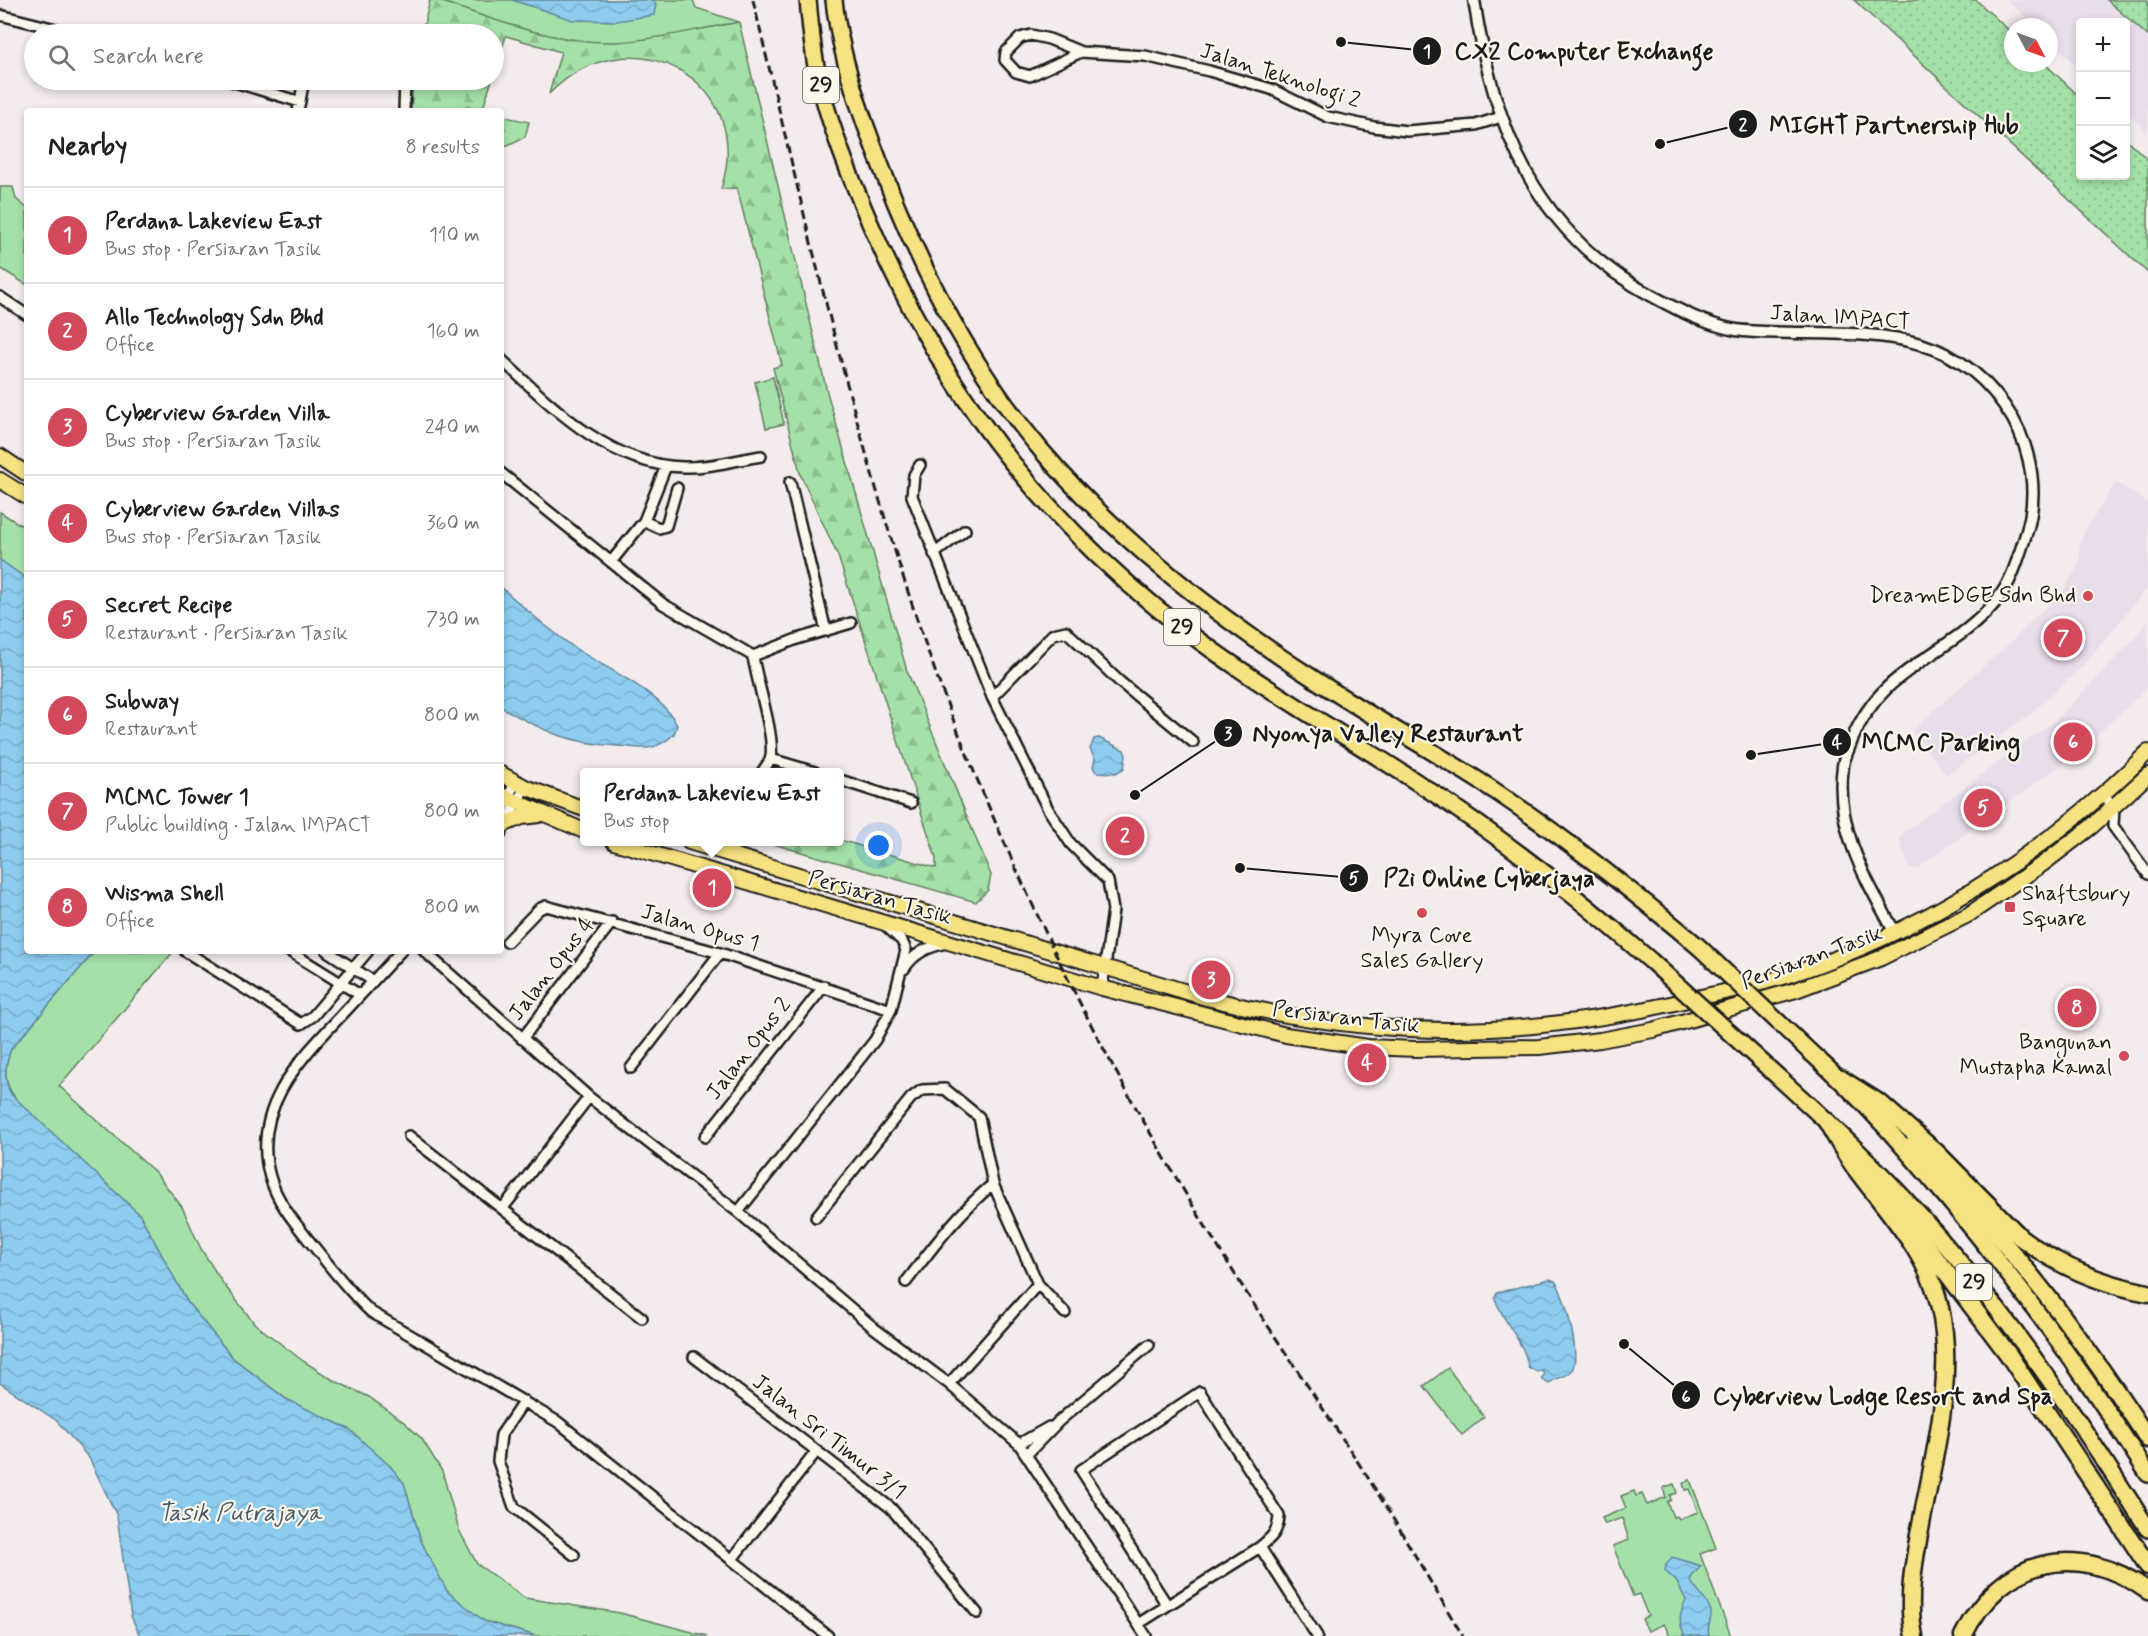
<!DOCTYPE html>
<html lang="en">
<head>
<meta charset="utf-8">
<style>
	:root { --surface:#fff; --page:#f2f2f2; --text:#202124; --muted:#757577; --line:#e0e0e0; --accent:#d1495b }
	body { margin:0; font-family:Mynerve,sans-serif; background:var(--page); color:var(--text) }
	.controls { position:absolute; right:18px; top:18px; display:grid; overflow:hidden; border-radius:6px; box-shadow:0 3px 9px #0003 }
	.controls button { width:54px; height:54px; display:grid; place-items:center; padding:0; border:0; border-bottom:2px solid var(--line); background:var(--surface); color:var(--text); font:30px sans-serif }
	.compass { position:absolute; left:2004px; top:18px; width:54px; height:54px; border-radius:50%; background:var(--surface); box-shadow:0 3px 9px #0003; rotate:131deg }
	.you { position:absolute; left:879px; top:846px; width:21px; height:21px; margin:-15px; border:4px solid #fff; border-radius:50%; background:#1a73e8; box-shadow:0 0 0 9px #1a73e833 }
	.badge { display:grid; place-items:center; width:39px; height:39px; border-radius:50%; background:var(--accent); color:#fff; font-size:20px; font-weight:700 }
	.pin { position:absolute; translate:-50% -50%; border:3px solid #fff; box-shadow:0 2px 6px #0006 }
	.popup { position:absolute; left:580px; top:768px; width:264px; height:78px; box-sizing:border-box; display:grid; place-content:center; border-radius:6px; background:var(--surface); filter:drop-shadow(0 2px 4px #0005); font-size:20px; white-space:nowrap; color:var(--muted) }
	.popup b { font-size:22px; color:var(--text) }
	.popup::after { content:''; position:absolute; left:50%; top:100%; margin-left:-12px; border:12px solid transparent; border-top-color:var(--surface) }
	.list { margin:0; padding:0; list-style:none }
	h2 { display:flex; justify-content:space-between; align-items:center; height:78px; margin:0; padding:0 24px; font-size:26px }
	h2 small { font-size:20px; font-weight:400; color:var(--muted) }
	.list li { display:grid; grid-template-columns:39px 1fr auto; gap:18px; align-items:center; box-sizing:border-box; height:96px; padding:0 24px; border-top:2px solid var(--line) }
	.list b { display:block; font-size:22px; white-space:nowrap }
	.list p { margin:0; font-size:20px; white-space:nowrap; color:var(--muted) }
	.list em { font-size:20px; font-style:normal; color:var(--muted) }
	.icon { flex:none; width:33px; height:33px; fill:none; stroke:currentColor; stroke-width:2; stroke-linecap:round; stroke-linejoin:round }
	.map { position:relative; flex:none; width:2148px; height:1636px; overflow:hidden }
	.search { position:absolute; background:var(--surface); box-shadow:0 3px 9px #0003; left:24px; top:24px; width:480px; height:66px; display:flex; align-items:center; gap:15px; box-sizing:border-box; padding:0 21px; border-radius:33px; color:var(--muted); font-size:22px }
	.panel { position:absolute; background:var(--surface); box-shadow:0 3px 9px #0003; left:24px; top:108px; width:480px; height:846px; border-radius:6px }
	.map>svg:first-child { display:block }
	.built { fill:#e9ddec }
	.grass { fill:url(#grass-dots); stroke:#607e62; stroke-width:1.5 }
	.forest { fill:url(#forest-firs); stroke:#607e62; stroke-width:1.5 }
	.green { fill:#a4e1a8; stroke:#607e62; stroke-width:1.5 }
	.water { fill:url(#water-waves); stroke:#60869b; stroke-width:1.5 }
	.lines { fill:none; stroke-linecap:round; stroke-linejoin:round }
	.minor-casing { stroke:#1c1c1c; stroke-width:14 }
	.tertiary-casing { stroke:#1c1c1c; stroke-width:15 }
	.primary-casing { stroke:#1c1c1c; stroke-width:18 }
	.trunk-casing { stroke:#1c1c1c; stroke-width:20 }
	.motorway-casing { stroke:#1c1c1c; stroke-width:21 }
	.minor { stroke:#fbf7ec; stroke-width:9 }
	.tertiary { stroke:#fbf7ec; stroke-width:10 }
	.primary { stroke:#f6e281; stroke-width:14 }
	.trunk { stroke:#f6e281; stroke-width:15 }
	.motorway { stroke:#f6e281; stroke-width:16 }
	.rail { stroke:#1c1c1c; stroke-width:3; stroke-dasharray:9 4.5; stroke-linecap:butt }
	.trunk-bridge-casing { stroke:#1c1c1c; stroke-width:20; stroke-linecap:butt }
	.trunk-bridge { stroke:#f6e281; stroke-width:15 }
	.poi-dot { fill:#d1495b; stroke:#fbf7ec; stroke-width:2 }
	.labels { text-anchor:middle; dominant-baseline:central; stroke-width:4.5; stroke-linejoin:round; paint-order:stroke }
	.shield { fill:#fbf7ec; stroke:#5f5e5a; stroke-width:1.5 }
	.shield-label { font-size:21px; font-weight:bold; fill:#1c1c1c }
	.street-label { font-size:22px; fill:#1c1c1c; stroke:#fbf7ec }
	.poi-label { font-size:22px; fill:#1c1c1c; stroke:#fbf7ec; text-anchor:end }
	.water-label { font-size:24px; font-style:italic; fill:#445a66; stroke:#fbf7ec }
	.leader { fill:none; stroke:#1c1c1c; stroke-width:2 }
	.callout-dot { fill:#1c1c1c; stroke:#fbf7ec; stroke-width:2 }
	.mark-label { font-size:18px; text-anchor:middle; font-weight:bold; fill:#fff }
	.callout-label { font-size:24px; text-anchor:middle; font-weight:bold; fill:#1c1c1c; stroke:#fbf7ec; stroke-width:4.5; stroke-linejoin:round; paint-order:stroke }
</style>
</head>
<body>
<div class="map">
<svg width="2148" height="1636" viewBox="0 0 2148 1636">
	<defs>
		<pattern id="grass-dots" width="8" height="8" patternUnits="userSpaceOnUse" patternTransform="scale(1.5)"><rect width="8" height="8" fill="#a4e1a8"/><path d="M2 2h.1M6 6h.1" fill="none" stroke="#8dc090" stroke-width="1.8" stroke-linecap="round"/></pattern>
		<pattern id="forest-firs" width="22" height="20" patternUnits="userSpaceOnUse" patternTransform="scale(1.5)"><rect width="22" height="20" fill="#a4e1a8"/><path d="M5 1l3.5 6h-7zM16 11l3.5 6h-7z" fill="#8dc090"/></pattern>
		<pattern id="water-waves" width="16" height="10" patternUnits="userSpaceOnUse" patternTransform="scale(1.5)"><rect width="16" height="10" fill="#8eccef"/><path d="M0 5q4-4 8 0t8 0" fill="none" stroke="#7aafcc"/></pattern>
	</defs>
	<rect width="100%" height="100%" fill="#f3ebec"/>
	<filter id="ink" filterUnits="userSpaceOnUse"><feTurbulence type="fractalNoise" baseFrequency=".0167" numOctaves="2"/><feDisplacementMap in="SourceGraphic" scale="12" xChannelSelector="R" yChannelSelector="G"/><feConvolveMatrix kernelMatrix="1 2 1 2 8 2 1 2 1" color-interpolation-filters="sRGB"/></filter>
	<g filter="url(#ink)">
		<path class="built" d="M2007 0H2148V133L2126 111V22H2080V69L2049 39V27H2036Z
			M2116 482 2148 503V587L2083 666 2030 714 1946 775 1912 730 2012 641 2065 588 2080 562V543L2085 531Z
			M2148 620V687L2078 753 1916 869 1910 868 1900 843V838L1904 832 2057 719 2134 639Z"/>
		<path class="grass" d="M1854 0H1976L2013 34V63H2044L2080 97V176H2126V139L2148 160V273Z
			M2107 0H2148V36Z"/>
		<path class="forest" d="M430 0H446L568 39H645L739 22 827 392 907 671 991 875 988 890 976 902 766 842 840 840 936 868V858L838 556 801 476 773 368 782 365 737 188 721 189C757 78 627 12 549 94L561 52 506 36 494 74V34H422Z
			M413 80H492L482 111H472L468 105 460 111H411Z
			M501 116 529 122 525 137 501 148Z"/>
		<path class="green" d="M437 0H693L696 8 739 22C702 28 652 41 616 42 554 44 495 20 437 0Z
			M0 187H13L16 199 27 208V285L0 268Z
			M773 377 784 424 766 428 755 382Z
			M0 512 27 529V579L0 560Z
			M95 951H174L59 1086 156 1173 182 1207 201 1249 222 1282 255 1324 303 1361 333 1380 369 1397 404 1422 422 1439 442 1471 459 1530 477 1564 525 1598 620 1613 707 1636H536L484 1621 466 1608 447 1591 433 1566 421 1541 404 1483 390 1466 309 1412 286 1399 233 1358 188 1303 140 1215 22 1106C4 1087 2 1073 11 1049Z
			M1448 1368 1484 1417 1462 1435 1424 1386Z
			M1690 1480 1716 1548 1700 1554 1731 1636H1670L1664 1624 1648 1631 1642 1619 1648 1616 1639 1594 1633 1596 1613 1546 1629 1540 1622 1518 1605 1524 1602 1518 1626 1508 1621 1496 1634 1491 1636 1496 1642 1494 1647 1505 1666 1497 1663 1488 1674 1484 1677 1493 1670 1495 1671 1500 1667 1502 1673 1517 1677 1516 1679 1519 1698 1512 1689 1489 1685 1490 1683 1483Z"/>
		<path class="water" d="M512 0H652L656 4 654 15 617 21 573 20Z
			M0 560 27 579V951H95L11 1049C5 1067 3 1077 11 1094L140 1215 188 1303 233 1358 286 1399 349 1429 390 1466 404 1483 421 1541 447 1591 484 1621 536 1636H140L131 1616 117 1516 89 1458 57 1421 0 1383Z
			M501 587C524 608 547 628 572 646 603 668 660 690 677 725L674 734C654 753 644 748 618 746 569 743 544 732 501 707Z
			M1099 738 1124 750 1126 755 1124 768 1116 773 1096 772 1093 767 1095 759 1090 749 1094 739Z
			M1549 1279 1555 1281C1565 1294 1581 1355 1572 1370 1566 1379 1555 1376 1549 1384L1541 1379 1544 1375 1542 1370 1537 1372 1528 1367C1526 1343 1502 1322 1495 1298L1497 1293Z
			M1672 1557 1701 1566 1690 1579C1694 1589 1711 1604 1711 1612 1712 1621 1706 1627 1709 1636H1685C1678 1621 1679 1615 1686 1600L1676 1581 1665 1571 1666 1565Z"/>
		<g class="lines">
			<defs>
				<path id="minor" d="M0 15 76 34
					M338 34H357
					M1081 52 1030 76 1016 72 1005 60 1006 52 1020 38 1031 35 1049 39 1081 52 1145 56 1209 71 1271 89 1328 117 1374 127 1407 131 1476 125 1501 117
					M228 80 300 102
					M298 111 304 80
					M404 111 405 80
					M0 297 27 315
					M501 359C552 407 609 465 683 467 709 468 736 460 761 456
					M920 465 914 475 912 496 992 697 1048 809 1071 844 1108 881 1113 910 1102 988
					M501 473 663 604 753 656
					M790 482 826 631
					M644 521 659 528 666 526 677 488
					M934 554 965 530
					M611 562 644 521 666 466
					M753 656C756 680 777 741 770 760 768 764 764 769 762 772
					M753 656 797 639 851 623
					M992 697 1053 634 1066 631 1120 682 1193 742
					M771 759 815 772
					M840 780 911 803
					M2103 794 2114 807 2113 826 2148 874
					M501 814 515 782
					M501 833 525 787
					M507 942 539 909 546 906 720 953 891 1010
					M185 951 301 1024 313 1016 368 951
					M289 951 360 995
					M327 951 373 981
					M401 951C380 973 360 996 339 1018 297 1062 251 1111 270 1177 277 1202 295 1223 311 1243 330 1266 348 1291 371 1312L558 1422 828 1636
					M424 951 589 1097 738 1212 874 1328 949 1384 1019 1444 1146 1636
					M904 969C914 953 928 947 946 943
					M522 1039 612 922
					M631 1068 720 953
					M409 1136 642 1318
					M705 1137 824 986
					M503 1208 589 1097
					M738 1212 875 1040 891 1010 906 950 902 941 887 927
					M816 1217 911 1098 922 1090 945 1089 979 1117 993 1184 1038 1284 1065 1313
					M906 1282C933 1247 959 1212 993 1184
					M694 1357 891 1508 977 1613
					M949 1384 1038 1284
					M524 1401 501 1435 498 1461 514 1507 574 1555
					M1019 1444 1049 1427
					M1027 1454 1059 1421 1149 1345
					M1260 1547 1317 1636
					M733 1558 816 1452
					M1138 1624 1260 1547C1272 1537 1278 1532 1279 1516L1200 1392 1081 1470 1167 1605"/>
				<path id="tertiary" d="M1474 0C1493 127 1535 234 1654 297 1680 311 1707 325 1736 330 1756 333 1777 332 1798 333 1887 334 1961 332 2013 419 2032 453 2038 494 2027 531 2019 555 2013 580 1997 600 1951 657 1882 664 1852 740 1849 749 1844 757 1843 766 1834 828 1867 881 1895 933"/>
				<path id="primary" d="M0 456 27 474
					M0 480 27 497
					M501 774 525 787 584 809
					M501 795 584 831
					M505 824 522 817 539 815
					M614 842 1102 988 1286 1035 1368 1047 1415 1049 1539 1047 1600 1040 1653 1030 1796 990 1881 958 1968 915 2044 863 2091 827 2148 775
					M689 842 1207 998C1378 1041 1521 1040 1692 999 1734 990 1775 981 1815 966 1940 921 2054 845 2148 752"/>
				<path id="trunk" d="M808 0C810 22 812 44 816 66 824 107 839 148 855 187 922 356 1016 493 1158 609 1239 675 1331 726 1418 783 1500 836 1578 897 1651 961
					M834 0C841 67 871 142 896 204 932 291 980 378 1041 450 1121 544 1224 622 1328 688 1384 724 1442 756 1498 793 1568 840 1635 893 1699 947
					M1810 1052C1861 1097 1904 1147 1947 1198 2020 1285 2087 1377 2148 1474
					M1764 1064C1811 1107 1859 1150 1902 1196 1996 1297 2075 1413 2148 1529"/>
				<path id="motorway" d="M1841 1079 1881 1104 1937 1153 2020 1237C2058 1266 2101 1284 2148 1293
					M1827 1122C1836 1137 1844 1152 1853 1165 1885 1209 1929 1253 1940 1308 1955 1375 1935 1453 1922 1519 1915 1556 1906 1598 1914 1636
					M1905 1146C1940 1171 1966 1200 1994 1232 2051 1296 2101 1367 2148 1439
					M1872 1166 1894 1203 2008 1354 2148 1566
					M1963 1636C2001 1557 2078 1540 2148 1591"/>
			</defs>
			<use href="#minor" class="minor-casing"/>
			<use href="#tertiary" class="tertiary-casing"/>
			<use href="#primary" class="primary-casing"/>
			<use href="#trunk" class="trunk-casing"/>
			<use href="#motorway" class="motorway-casing"/>
			<use href="#minor" class="minor"/>
			<use href="#tertiary" class="tertiary"/>
			<use href="#primary" class="primary"/>
			<use href="#trunk" class="trunk"/>
			<use href="#motorway" class="motorway"/>
			<path class="rail" d="M753 0C804 214 852 429 923 637 957 736 999 834 1044 929 1102 1054 1173 1176 1246 1292 1288 1358 1333 1422 1375 1489 1405 1537 1433 1587 1463 1636"/>
			<defs>
				<path id="trunk-bridge" d="M1699 947 1810 1052
					M1651 961 1764 1064"/>
			</defs>
			<use href="#trunk-bridge" class="trunk-bridge-casing"/>
			<use href="#trunk-bridge" class="trunk-bridge"/>
		</g>
	</g>
	<g class="poi-dot">
		<circle cx="2088" cy="596" r="6"/>
		<rect x="2004" y="901" width="12" height="12" rx="3"/>
		<circle cx="1422" cy="913" r="6"/>
		<circle cx="2124" cy="1056" r="6"/>
	</g>
	<g class="labels">
		<g class="shield">
			<rect x="803" y="67" width="36" height="36" rx="4.5"/>
			<rect x="1164" y="609" width="36" height="36" rx="4.5"/>
			<rect x="1956" y="1264" width="36" height="36" rx="4.5"/>
		</g>
		<g class="shield-label">
			<text x="821" y="85">29</text>
			<text x="1182" y="627">29</text>
			<text x="1974" y="1282">29</text>
		</g>
		<g class="street-label">
			<text transform="translate(1280 76) rotate(18)">Jalan Teknologi 2</text>
			<text transform="translate(1840 318) rotate(4)">Jalan IMPACT</text>
			<text transform="translate(880 898) rotate(16)">Persiaran Tasik</text>
			<text transform="translate(700 928) rotate(16)">Jalan Opus 1</text>
			<text transform="translate(1812 958) rotate(-20)">Persiaran Tasik</text>
			<text transform="translate(552 969) rotate(-52)">Jalan Opus 4</text>
			<text transform="translate(1346 1018) rotate(7)">Persiaran Tasik</text>
			<text transform="translate(749 1049) rotate(-52)">Jalan Opus 2</text>
			<text transform="translate(829 1437) rotate(38)">Jalan Sri Timur 3/1</text>
		</g>
		<g class="poi-label">
			<text x="2076" y="596">DreamEDGE Sdn Bhd</text>
			<text x="2022" y="894" text-anchor="start">Shaftsbury<tspan x="2022" dy="25">Square</tspan></text>
			<text x="1422" y="936" text-anchor="middle">Myra Cove<tspan x="1422" dy="25">Sales Gallery</tspan></text>
			<text x="2112" y="1043">Bangunan<tspan x="2112" dy="25">Mustapha Kamal</tspan></text>
		</g>
		<g class="water-label">
			<text x="240" y="1513">Tasik Putrajaya</text>
		</g>
	</g>
	<path class="leader" d="M1341 42L1427 51M1660 144L1743 124M1135 795L1228 733M1751 755L1837 742M1240 868L1354 878M1624 1344L1686 1395"/>
	<g class="callout-dot">
		<circle cx="1341" cy="42" r="6"/>
		<circle cx="1660" cy="144" r="6"/>
		<circle cx="1135" cy="795" r="6"/>
		<circle cx="1751" cy="755" r="6"/>
		<circle cx="1240" cy="868" r="6"/>
		<circle cx="1624" cy="1344" r="6"/>
		<circle cx="1427" cy="51" r="15"/>
		<circle cx="1743" cy="124" r="15"/>
		<circle cx="1228" cy="733" r="15"/>
		<circle cx="1837" cy="742" r="15"/>
		<circle cx="1354" cy="878" r="15"/>
		<circle cx="1686" cy="1395" r="15"/>
	</g>
	<g class="mark-label">
		<text x="1427" y="57">1</text>
		<text x="1743" y="130">2</text>
		<text x="1228" y="739">3</text>
		<text x="1837" y="748">4</text>
		<text x="1354" y="884">5</text>
		<text x="1686" y="1402">6</text>
	</g>
	<g class="callout-label">
		<text x="1584" y="59">CX2 Computer Exchange</text>
		<text x="1894" y="133">MIGHT Partnership Hub</text>
		<text x="1388" y="741">Nyonya Valley Restaurant</text>
		<text x="1941" y="750">MCMC Parking</text>
		<text x="1489" y="886">P2i Online Cyberjaya</text>
		<text x="1883" y="1404">Cyberview Lodge Resort and Spa</text>
	</g>
</svg>
<div class="controls">
<button>+</button>
<button>−</button>
<button><svg class="icon" aria-label="layers" viewBox="0 0 24 24"><path d="M12 4l9 5-9 5-9-5zM3 14l9 5 9-5"/></svg></button>
</div>
<svg class="compass" viewBox="-18 -18 36 36"><path d="M0-13l5 13h-10z" fill="#e53935"/><path d="M0 13l5-13h-10z" fill="#757577"/></svg>
<div class="you"></div>
<div class="pin badge" style="left:712px;top:888px">1</div>
<div class="popup"><b>Perdana Lakeview East</b>Bus stop</div>
<div class="pin badge" style="left:1125px;top:836px">2</div>
<div class="pin badge" style="left:1211px;top:980px">3</div>
<div class="pin badge" style="left:1367px;top:1063px">4</div>
<div class="pin badge" style="left:1983px;top:808px">5</div>
<div class="pin badge" style="left:2073px;top:742px">6</div>
<div class="pin badge" style="left:2063px;top:638px">7</div>
<div class="pin badge" style="left:2077px;top:1008px">8</div>
<div class="search"><svg class="icon" aria-label="search" viewBox="0 0 24 24"><circle cx="10" cy="10" r="6"/><path d="M15 15l6 6"/></svg>Search here</div>
<section class="panel">
<h2>Nearby<small>8 results</small></h2>
<ul class="list">
<li><span class="badge">1</span><div><b>Perdana Lakeview East</b><p>Bus stop · Persiaran Tasik</p></div><em>110 m</em></li>
<li><span class="badge">2</span><div><b>Allo Technology Sdn Bhd</b><p>Office</p></div><em>160 m</em></li>
<li><span class="badge">3</span><div><b>Cyberview Garden Villa</b><p>Bus stop · Persiaran Tasik</p></div><em>240 m</em></li>
<li><span class="badge">4</span><div><b>Cyberview Garden Villas</b><p>Bus stop · Persiaran Tasik</p></div><em>360 m</em></li>
<li><span class="badge">5</span><div><b>Secret Recipe</b><p>Restaurant · Persiaran Tasik</p></div><em>730 m</em></li>
<li><span class="badge">6</span><div><b>Subway</b><p>Restaurant</p></div><em>800 m</em></li>
<li><span class="badge">7</span><div><b>MCMC Tower 1</b><p>Public building · Jalan IMPACT</p></div><em>800 m</em></li>
<li><span class="badge">8</span><div><b>Wisma Shell</b><p>Office</p></div><em>800 m</em></li>
</ul>
</section>
</div>
</body>
</html>
